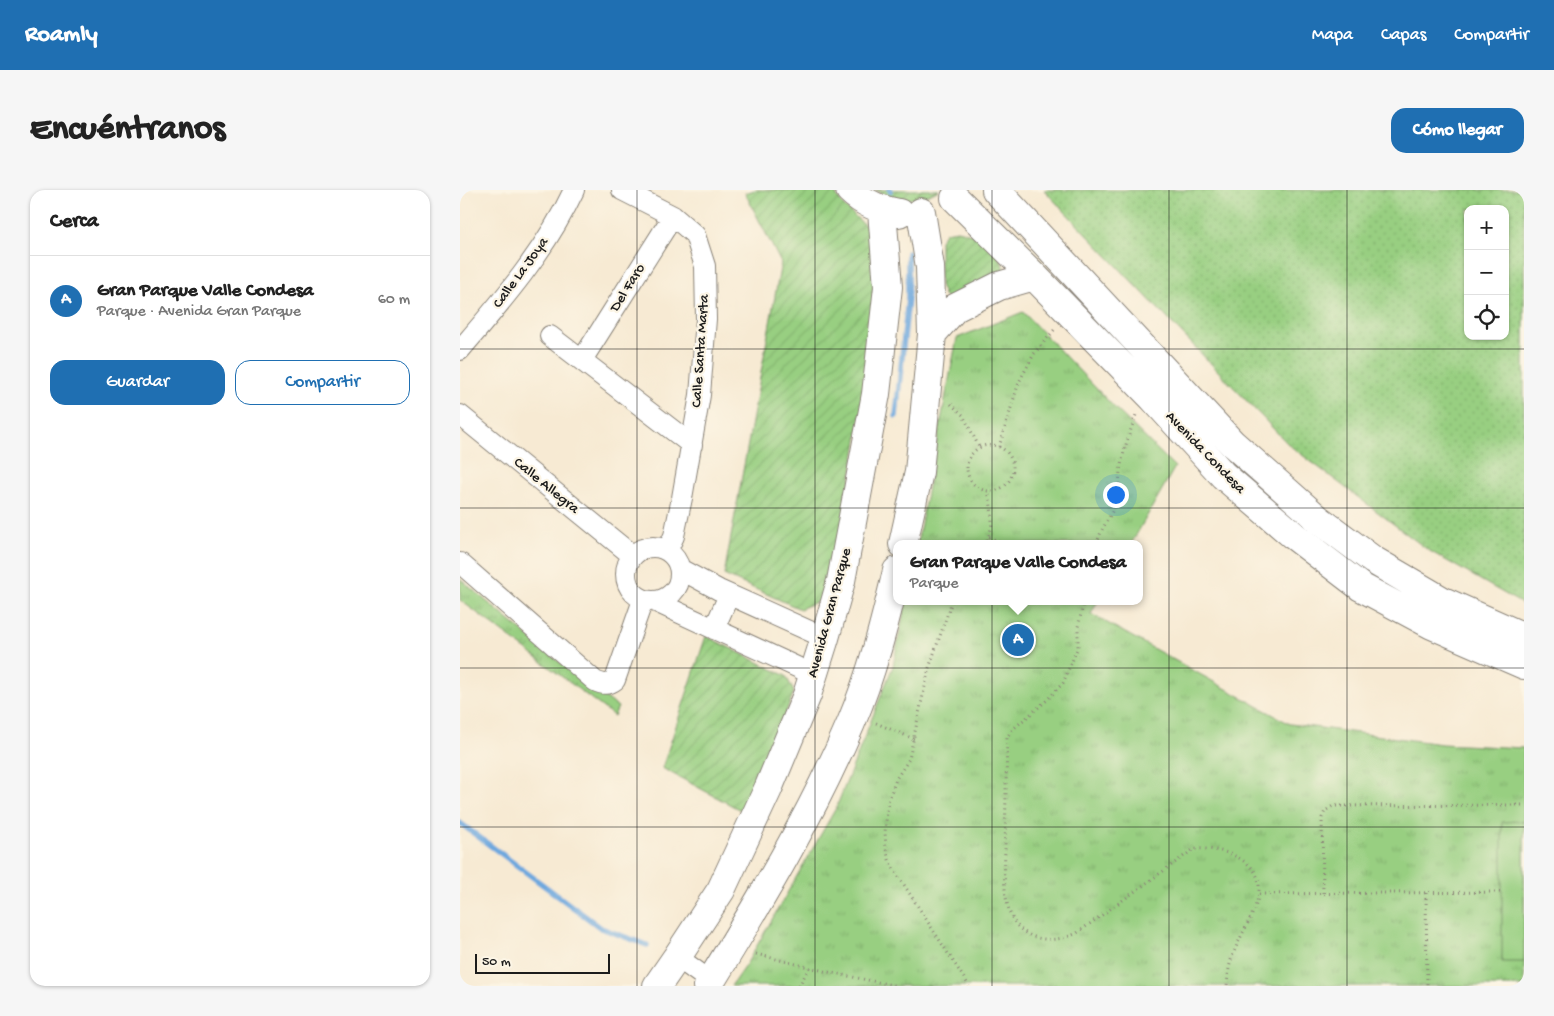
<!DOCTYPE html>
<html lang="es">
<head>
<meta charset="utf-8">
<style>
	:root { --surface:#fff; --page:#f6f6f6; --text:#222; --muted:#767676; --line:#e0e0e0; --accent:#1f6fb2 }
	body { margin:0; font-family:"Gochi Hand",sans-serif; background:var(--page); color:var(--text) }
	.controls { position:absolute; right:15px; top:15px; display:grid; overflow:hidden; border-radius:10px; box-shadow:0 1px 4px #0004 }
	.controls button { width:45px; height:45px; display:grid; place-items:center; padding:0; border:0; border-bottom:1px solid var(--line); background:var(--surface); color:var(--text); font:25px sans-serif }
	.scale { position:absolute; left:15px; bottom:12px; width:135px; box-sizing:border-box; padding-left:5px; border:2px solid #1c1c1c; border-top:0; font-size:14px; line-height:18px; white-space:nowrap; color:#1c1c1c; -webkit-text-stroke:4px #fcf5e5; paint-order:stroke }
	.you { position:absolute; left:655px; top:304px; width:18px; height:18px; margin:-12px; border:4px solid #fff; border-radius:50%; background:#1a73e8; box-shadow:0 0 0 8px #1a73e833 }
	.badge { display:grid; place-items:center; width:32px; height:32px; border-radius:50%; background:var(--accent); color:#fff; font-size:16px; font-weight:700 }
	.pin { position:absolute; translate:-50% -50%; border:2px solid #fff; box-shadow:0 1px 5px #0006 }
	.popup { position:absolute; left:433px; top:350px; width:250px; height:65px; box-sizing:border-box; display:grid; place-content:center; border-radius:10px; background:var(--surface); filter:drop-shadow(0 1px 4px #0005); font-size:16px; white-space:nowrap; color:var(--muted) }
	.popup b { font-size:19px; color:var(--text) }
	.popup::after { content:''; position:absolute; left:50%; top:100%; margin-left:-10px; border:10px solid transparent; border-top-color:var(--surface) }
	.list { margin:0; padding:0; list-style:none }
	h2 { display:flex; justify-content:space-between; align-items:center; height:65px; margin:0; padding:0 20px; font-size:21px }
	h2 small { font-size:16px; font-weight:400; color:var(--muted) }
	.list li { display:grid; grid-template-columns:32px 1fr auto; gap:15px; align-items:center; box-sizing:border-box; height:90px; padding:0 20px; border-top:1px solid var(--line) }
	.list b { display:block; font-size:19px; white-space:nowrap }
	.list p { margin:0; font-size:16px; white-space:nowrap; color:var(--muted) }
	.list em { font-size:16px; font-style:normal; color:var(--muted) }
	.actions { display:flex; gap:10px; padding:15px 20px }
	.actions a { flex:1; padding:11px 0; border:1px solid var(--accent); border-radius:15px; text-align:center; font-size:18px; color:var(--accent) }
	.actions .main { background:var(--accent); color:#fff }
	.icon { flex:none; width:28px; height:28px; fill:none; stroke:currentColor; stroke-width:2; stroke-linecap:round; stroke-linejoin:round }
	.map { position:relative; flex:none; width:1064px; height:796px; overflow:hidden; border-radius:15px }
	header { display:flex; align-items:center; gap:30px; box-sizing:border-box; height:70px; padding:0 25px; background:var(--accent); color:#fff }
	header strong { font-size:24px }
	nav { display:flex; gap:28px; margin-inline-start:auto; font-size:18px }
	.intro { display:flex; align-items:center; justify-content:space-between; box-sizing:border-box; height:120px; padding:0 30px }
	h1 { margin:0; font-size:35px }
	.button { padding:12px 22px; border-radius:15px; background:var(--accent); color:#fff; font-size:18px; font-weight:700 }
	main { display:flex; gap:30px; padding:0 30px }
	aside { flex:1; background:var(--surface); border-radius:15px; box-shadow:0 1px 4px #0004 }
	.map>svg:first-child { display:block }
	.grass { fill:url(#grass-dots); stroke:#5a764e; fill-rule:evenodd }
	.park { fill:url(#park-tufts); stroke:#5a764e }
	.garden { fill:url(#garden-furrows); stroke:#5a764e }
	.pitch { fill:#98cf81; stroke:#5a764e }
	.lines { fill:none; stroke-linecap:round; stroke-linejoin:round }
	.stream { stroke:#6ea8de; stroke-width:5.5 }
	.street-casing { stroke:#8a8378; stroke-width:22 }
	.secondary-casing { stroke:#8a8378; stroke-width:30 }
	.path { stroke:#8a8378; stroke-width:3; stroke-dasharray:1 4; stroke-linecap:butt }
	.street { stroke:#fff; stroke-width:20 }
	.secondary { stroke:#fff; stroke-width:28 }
	.grid { fill:none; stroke:#1c1c1c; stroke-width:1; stroke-opacity:0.55 }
	.labels { text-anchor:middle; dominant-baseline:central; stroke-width:4.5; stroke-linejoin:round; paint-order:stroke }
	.street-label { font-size:15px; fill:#1c1c1c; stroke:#fcf5e5 }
</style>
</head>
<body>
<header>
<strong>Roamly</strong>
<nav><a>Mapa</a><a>Capas</a><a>Compartir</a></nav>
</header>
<div class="intro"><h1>Encuéntranos</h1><a class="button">Cómo llegar</a></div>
<main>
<aside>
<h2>Cerca<small></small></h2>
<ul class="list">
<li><span class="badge">A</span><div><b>Gran Parque Valle Condesa</b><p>Parque · Avenida Gran Parque</p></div><em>60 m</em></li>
</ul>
<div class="actions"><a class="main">Guardar</a><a>Compartir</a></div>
</aside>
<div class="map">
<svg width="1064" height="796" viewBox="0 0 1064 796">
	<defs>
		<pattern id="grass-dots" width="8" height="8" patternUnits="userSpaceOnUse" patternTransform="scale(1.25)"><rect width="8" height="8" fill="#98cf81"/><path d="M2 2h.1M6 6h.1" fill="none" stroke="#82b16f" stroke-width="1.8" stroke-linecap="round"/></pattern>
		<pattern id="park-tufts" width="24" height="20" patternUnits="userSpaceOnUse" patternTransform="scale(1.25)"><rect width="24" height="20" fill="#98cf81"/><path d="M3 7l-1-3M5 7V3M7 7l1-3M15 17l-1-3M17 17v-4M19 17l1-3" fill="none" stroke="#82b16f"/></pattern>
		<pattern id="garden-furrows" width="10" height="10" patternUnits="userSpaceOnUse" patternTransform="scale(1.25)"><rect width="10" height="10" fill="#98cf81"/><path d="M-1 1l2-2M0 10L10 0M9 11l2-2" fill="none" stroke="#82b16f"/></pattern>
	</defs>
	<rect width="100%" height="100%" fill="#fcf5e5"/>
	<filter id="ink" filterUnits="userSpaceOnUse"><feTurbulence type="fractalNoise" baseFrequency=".02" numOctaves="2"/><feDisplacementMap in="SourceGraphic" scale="10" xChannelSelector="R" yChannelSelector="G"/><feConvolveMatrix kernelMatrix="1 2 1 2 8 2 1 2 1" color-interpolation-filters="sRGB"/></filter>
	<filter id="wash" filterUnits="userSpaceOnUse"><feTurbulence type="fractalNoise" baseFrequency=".0096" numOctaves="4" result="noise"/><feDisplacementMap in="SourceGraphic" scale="20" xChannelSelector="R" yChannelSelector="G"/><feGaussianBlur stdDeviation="1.12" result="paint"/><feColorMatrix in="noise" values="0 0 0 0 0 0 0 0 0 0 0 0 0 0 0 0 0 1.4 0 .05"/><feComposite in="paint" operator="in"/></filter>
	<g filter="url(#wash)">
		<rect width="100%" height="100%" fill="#f7ead3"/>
		<path class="grass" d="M584 0H1064V415L968 360 829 255ZM1008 19H1045V146H1008Z"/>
		<path class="park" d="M563 122 654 217 715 277 671 354H457L497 148Z
			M0 389 93 467 158 517 154 526 0 410Z
			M446 411H638L631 424 830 534 982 554 1064 558V796H271L287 773 376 618 433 476Z"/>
		<path class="garden" d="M295 0H373L383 15 410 40 417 91 408 184 375 384 359 411 340 419 264 385 321 73 285 3Z
			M415 0H479C458 12 436 12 415 0Z
			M497 40C514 43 530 53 540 68 543 72 543 79 544 83L500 109 485 107 480 95V50L486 42Z
			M246 446 326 486 334 502 286 623 202 578Z"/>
		<path class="pitch" d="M1064 631V772H1042V632Z"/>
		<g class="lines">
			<path class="stream" d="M430 0V1
				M436 226 448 108V63
				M0 633 141 738 187 755"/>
		</g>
	</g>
	<g filter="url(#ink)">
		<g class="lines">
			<defs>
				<path id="street" d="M162 0 213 26 235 45 245 76 246 129 240 205 222 308 214 346 207 361
					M90 146 232 255
					M0 160C43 110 86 60 114 0
					M122 170 213 26
					M0 225 173 366
					M166 384a27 27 0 1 1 54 0a27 27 0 1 1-54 0Z
					M0 373 135 491C143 495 149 495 155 490L183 410
					M220 379 259 400 365 448
					M196 412 354 485
					M254 439 269 405
					M217 767 250 791"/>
				<path id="secondary" d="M390 0C404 14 420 20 439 23
					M536 0 772 253 858 329 913 370 983 411 1064 447
					M495 8 574 86 693 208 763 285 833 345 901 397 972 435 1064 475
					M472 144 495 118 539 96 574 86
					M443 354 459 282 472 144 470 77 461 22
					M197 796 217 767 261 700 308 599 347 505 365 448 381 391 416 204 428 97 422 21
					M248 796C300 711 352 625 391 533 412 484 425 432 437 381"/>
			</defs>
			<use href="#street" class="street-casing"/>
			<use href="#secondary" class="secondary-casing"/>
			<path class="path" d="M491 214 503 225 519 257
				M507 278a23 23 0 1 1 46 0a23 23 0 1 1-46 0Z
				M539 257 559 192 574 164 595 139
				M529 347 544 354
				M524 354C536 338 532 319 528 301
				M637 354C641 336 655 322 659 304 660 297 659 289 660 281 663 261 670 242 677 222
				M492 411 469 478 449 569 436 589 428 612 425 642 426 659 430 673 509 796
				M624 411 618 437V457L603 493 587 510 553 539 547 547C546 583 546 619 545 654 545 676 542 702 550 723 560 751 592 755 617 743L734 659C752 658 770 661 785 672 818 695 784 735 774 762 769 773 768 784 767 796
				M416 533 454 549
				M863 703 862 628 865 621 873 616 1064 615
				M966 703 967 796
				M799 704 1042 702
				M296 764 368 782 437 796
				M339 796 349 778"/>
			<use href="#street" class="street"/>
			<use href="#secondary" class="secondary"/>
		</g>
	</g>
	<path class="grid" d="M177 0V796M355 0V796M532 0V796M709 0V796M887 0V796M0 159H1064M0 318H1064M0 478H1064M0 637H1064"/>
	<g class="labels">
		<g class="street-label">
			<text transform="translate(61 83) rotate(-54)">Calle La Joya</text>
			<text transform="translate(168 98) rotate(-58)">Del Faro</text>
			<text transform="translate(241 161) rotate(-86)">Calle Santa Marta</text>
			<text transform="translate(745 263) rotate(46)">Avenida Condesa</text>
			<text transform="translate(86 296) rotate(39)">Calle Allegra</text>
			<text transform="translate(370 423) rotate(-75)">Avenida Gran Parque</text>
		</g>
	</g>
</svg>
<div class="controls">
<button>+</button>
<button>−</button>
<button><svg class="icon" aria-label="locate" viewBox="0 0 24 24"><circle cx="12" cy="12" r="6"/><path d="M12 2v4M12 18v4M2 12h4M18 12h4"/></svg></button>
</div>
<div class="scale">50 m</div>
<div class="you"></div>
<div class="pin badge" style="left:558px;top:450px">A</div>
<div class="popup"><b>Gran Parque Valle Condesa</b>Parque</div>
</div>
</main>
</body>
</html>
